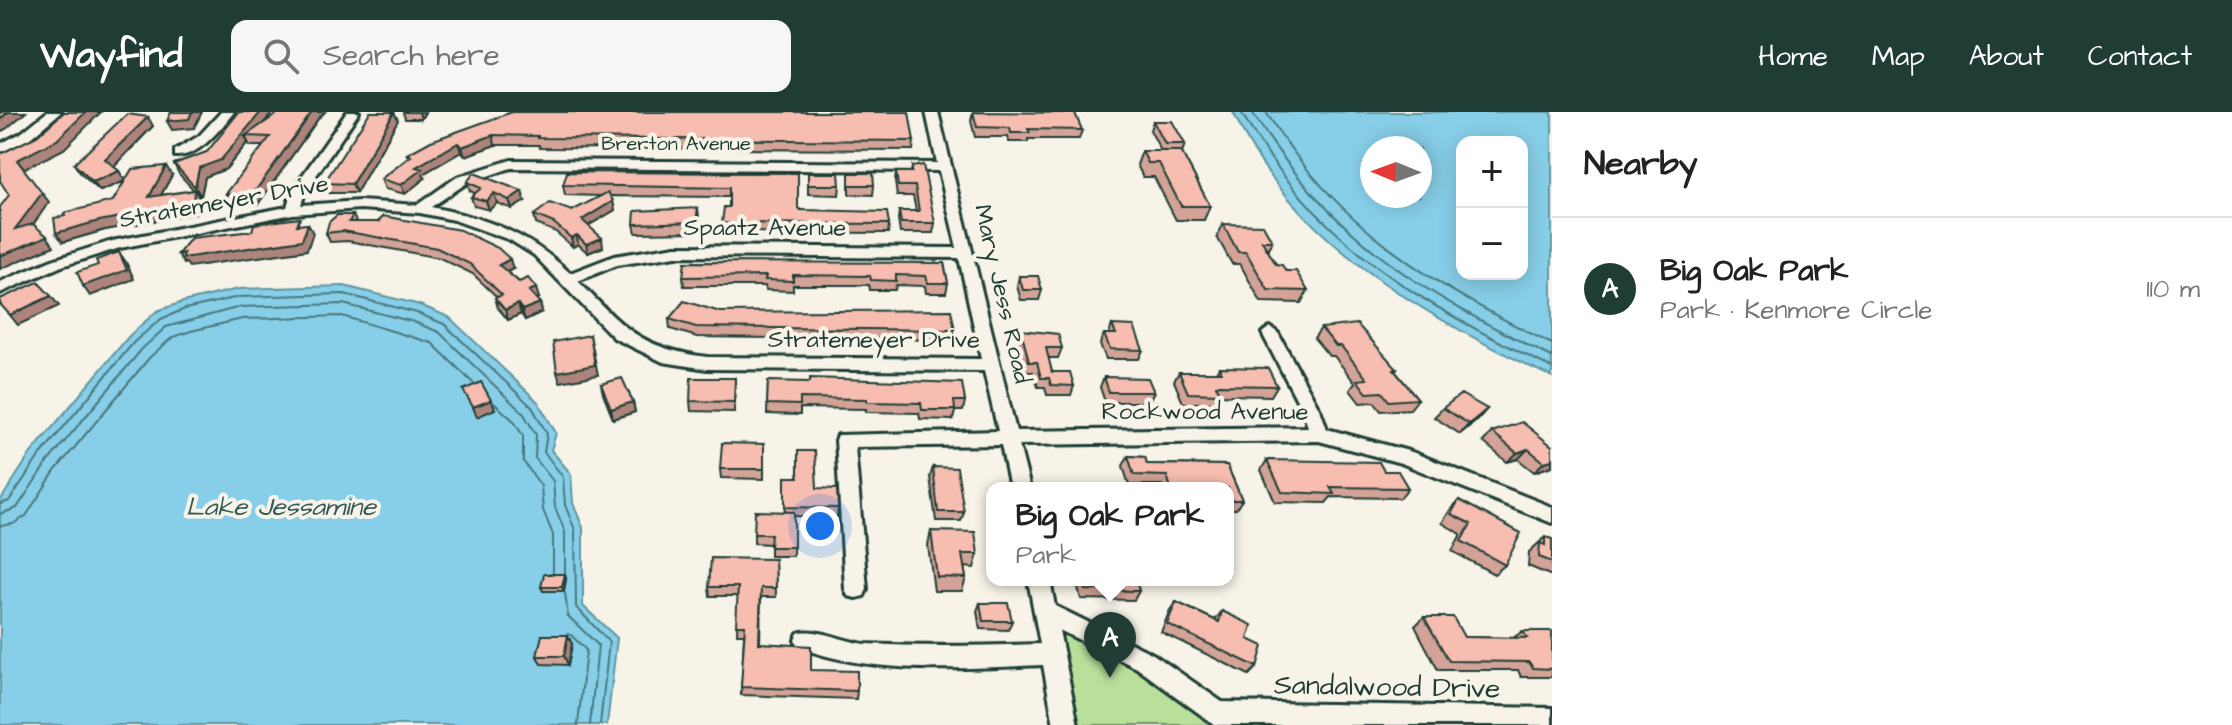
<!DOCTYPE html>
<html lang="en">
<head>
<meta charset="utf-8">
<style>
	:root { --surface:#fff; --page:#f6f6f6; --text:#222; --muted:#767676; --line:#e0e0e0; --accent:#1f3d34 }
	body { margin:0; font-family:"Architects Daughter",sans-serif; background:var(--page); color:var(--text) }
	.controls { position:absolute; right:24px; top:24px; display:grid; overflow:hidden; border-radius:16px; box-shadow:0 4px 20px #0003 }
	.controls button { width:72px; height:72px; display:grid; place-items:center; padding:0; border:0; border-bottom:2px solid var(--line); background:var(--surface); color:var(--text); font:40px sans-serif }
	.compass { position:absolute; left:1360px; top:24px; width:72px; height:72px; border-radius:50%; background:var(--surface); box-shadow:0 4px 20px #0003; rotate:271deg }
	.you { position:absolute; left:820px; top:414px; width:28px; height:28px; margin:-20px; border:6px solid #fff; border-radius:50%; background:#1a73e8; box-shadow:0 0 0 12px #1a73e833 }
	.badge { display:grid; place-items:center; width:52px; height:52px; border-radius:50%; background:var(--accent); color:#fff; font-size:26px; font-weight:700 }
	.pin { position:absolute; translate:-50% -66px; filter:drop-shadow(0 2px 4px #0008) }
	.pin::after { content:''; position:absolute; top:42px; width:28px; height:24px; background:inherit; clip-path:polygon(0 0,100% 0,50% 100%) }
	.popup { position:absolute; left:986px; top:370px; width:248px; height:104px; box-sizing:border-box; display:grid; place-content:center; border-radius:16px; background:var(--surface); filter:drop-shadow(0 2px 6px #0005); font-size:26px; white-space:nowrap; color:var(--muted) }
	.popup b { font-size:30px; color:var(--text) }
	.popup::after { content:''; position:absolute; left:50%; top:100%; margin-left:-16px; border:16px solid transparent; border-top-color:var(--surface) }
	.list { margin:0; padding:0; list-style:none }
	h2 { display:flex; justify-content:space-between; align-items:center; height:104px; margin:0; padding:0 32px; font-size:34px }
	h2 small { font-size:26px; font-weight:400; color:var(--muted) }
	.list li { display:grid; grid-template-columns:52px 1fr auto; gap:24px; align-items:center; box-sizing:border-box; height:144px; padding:0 32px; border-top:2px solid var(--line) }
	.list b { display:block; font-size:30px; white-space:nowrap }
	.list p { margin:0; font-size:26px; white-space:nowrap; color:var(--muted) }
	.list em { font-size:26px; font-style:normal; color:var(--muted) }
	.icon { flex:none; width:44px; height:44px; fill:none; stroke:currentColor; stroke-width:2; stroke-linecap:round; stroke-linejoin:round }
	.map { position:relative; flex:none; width:1552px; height:613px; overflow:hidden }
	header { display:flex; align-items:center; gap:48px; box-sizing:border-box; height:112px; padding:0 40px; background:var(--accent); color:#fff }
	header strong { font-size:38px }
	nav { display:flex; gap:44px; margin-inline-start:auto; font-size:28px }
	.search { width:560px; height:72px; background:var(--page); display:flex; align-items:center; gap:20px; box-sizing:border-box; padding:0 28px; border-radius:16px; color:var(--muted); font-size:30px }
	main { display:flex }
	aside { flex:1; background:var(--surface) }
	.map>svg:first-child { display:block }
	.green { fill:#b9e09b; stroke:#6c8e68; stroke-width:2 }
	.water { fill:#87cfe8; stroke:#5d95a0; stroke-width:2; fill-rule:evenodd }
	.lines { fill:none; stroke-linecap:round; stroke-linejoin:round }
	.shore { stroke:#49777c; stroke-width:2 }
	.minor-casing { stroke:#1f3d34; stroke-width:6 }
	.minor { fill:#f7f3e8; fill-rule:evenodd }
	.wall { fill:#d4a397; stroke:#1f3d34; stroke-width:2 }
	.shaded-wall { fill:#ad847b; stroke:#1f3d34; stroke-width:2 }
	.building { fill:#f7bdb0; stroke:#1f3d34; stroke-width:2 }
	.labels { text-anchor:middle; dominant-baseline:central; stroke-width:8; stroke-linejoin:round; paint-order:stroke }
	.far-street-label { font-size:20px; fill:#1f3d34; stroke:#f7f3e8 }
	.street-label { font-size:24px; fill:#1f3d34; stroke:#f7f3e8 }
	.water-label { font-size:26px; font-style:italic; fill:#345a58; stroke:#f7f3e8 }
	.near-street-label { font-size:28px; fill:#1f3d34; stroke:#f7f3e8 }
</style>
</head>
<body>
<header>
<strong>Wayfind</strong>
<div class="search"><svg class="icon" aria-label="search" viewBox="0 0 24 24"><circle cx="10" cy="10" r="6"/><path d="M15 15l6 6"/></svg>Search here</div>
<nav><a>Home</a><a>Map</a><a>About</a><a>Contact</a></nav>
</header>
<main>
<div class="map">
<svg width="1552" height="613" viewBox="0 0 1552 613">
	<rect width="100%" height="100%" fill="#f7f3e8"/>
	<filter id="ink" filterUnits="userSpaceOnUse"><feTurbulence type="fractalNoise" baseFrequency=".0125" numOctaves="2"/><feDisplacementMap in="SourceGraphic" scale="16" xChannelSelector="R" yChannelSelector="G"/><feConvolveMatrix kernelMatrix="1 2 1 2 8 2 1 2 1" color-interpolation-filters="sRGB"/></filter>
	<g filter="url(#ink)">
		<path class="green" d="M1065 521H1074L1161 570 1214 613H1073L1062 526Z"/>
		<path class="water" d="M1233 0H1552V265C1429 207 1291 130 1233 0ZM1462 30H1522V162H1462ZM1372 36H1420V84H1372Z
			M344 174 420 193 449 205 538 290 556 321 551 338 571 362 573 391 583 416V494L617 526 607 613H0V389L31 341 129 224 157 199 183 190 238 177Z"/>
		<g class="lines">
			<path class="shore" d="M1241 0C1317 133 1418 190 1552 256
				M1252 0C1329 125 1423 182 1552 245
				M1266 0C1338 116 1432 173 1552 232
				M494 291 514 309 523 324V349L541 374 543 398 553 423V460
				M0 392 9 389 38 346 134 230 161 207 185 197 239 185 344 182 417 201 444 212 532 295 547 322 544 340 563 365 565 393 575 418 576 495 609 530 600 613
				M0 402 17 396 46 352 142 237 166 215 240 195 343 192 414 210 439 220 524 302 536 323 535 346 553 369 555 395 565 420V460
				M0 414 13 412 26 404 55 359 150 245 173 225 191 219 242 207 342 204 432 231 473 271
				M565 481 568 504 598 533 590 613
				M571 523 586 538 578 613"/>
			<defs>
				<path id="minor" d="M47 0H61L29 27 0 41V32L21 21Z
					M221 0H234C221 16 199 46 175 44V38L199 24Z
					M347 0H359L305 80 301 93 360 89 417 93 457 65 511 48 937 51 926 0H938L1016 319 1308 315 1303 300 1262 221 1270 215 1278 221 1321 300 1327 317 1412 340 1552 395V411L1401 351 1319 329 1019 333 1030 376H1010L1001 333 855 335 867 477 864 484 856 486 848 484 845 477 836 328 838 323 998 319 984 259 707 257 663 250 614 226 534 143 510 128 454 108 420 101 360 97 293 102 120 136 62 154 0 181V170L52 148 112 129 287 95 291 80ZM511 56 939 59 957 136 676 134 614 144 570 161C526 120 489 107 431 95L467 71ZM676 144 959 146 981 247 707 245C639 236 623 215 578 169L617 153Z
					M1028 468H1050L1055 494 1153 542 1222 590 1552 596V613H1215L1137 556 1059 518 1078 613H1054L1043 553C963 556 875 564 798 535L795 528 798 521C813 515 846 530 865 532 923 535 981 534 1040 532Z"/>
			</defs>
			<use href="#minor" class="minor-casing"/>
			<use href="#minor" class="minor"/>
		</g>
		<path class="wall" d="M239 0H273L263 12 318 7 258 92 231 91 226 82 263 34H250L248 30 226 57 205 65 201 84 195 78 200 87 197 101 105 118 63 130 113 89 125 69 100 79 81 62 74 52 153 14 114 55 119 59 125 69 172 63 161 83 194 78 179 62 174 52 207 40Z
			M403 0H425L421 7H405Z
			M512 0 914 29 913 38 540 36 539 33H495L465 44 461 40 423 62 425 66 405 82 385 77 381 67 408 46 407 42Z
			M973 0 1082 18 1079 27H1028V30H1009L1008 25H975L971 9Z
			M398 8 356 81H329L324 71Z
			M1153 9 1185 32 1182 41 1210 94 1204 108H1176L1154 65H1143L1137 53 1142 39H1161L1150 18Z
			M912 55 935 111 933 121H900L898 108 899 99H916L913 84H897L895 70 896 60H911Z
			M798 61V96L801 98 889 112 888 121 723 120 722 111 729 95V85L610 84 615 98 588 114 603 135 588 141 578 132 573 135 556 120 536 112 534 103 572 99 602 84 565 83 563 73Z
			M808 61 840 73 839 83 808 82Z
			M849 61 874 73 873 83 849 82Z
			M467 70 525 89 512 97 497 91 489 98 474 94 471 85 475 81 470 79Z
			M353 103 356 110 513 157 507 160 539 186 536 187 540 191 542 200 525 208 521 202 508 208 498 196 495 186 497 185 473 162 440 146 348 129 330 130 326 121Z
			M699 106 697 120 636 121 634 112Z
			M1223 112 1272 129 1267 138 1276 152 1286 159 1308 179 1301 191 1261 190 1240 152H1232L1217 125Z
			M944 151 948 171 946 181H926L925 174 896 173 895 178H870L869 173H793V179L766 178 765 174H684L683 165Z
			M1019 164 1042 178 1039 188H1021L1017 174Z
			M720 200 955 218 953 228 697 225 670 217 669 207Z
			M1112 213 1143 238 1139 247H1106L1100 232 1104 222H1109Z
			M1321 216 1397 257 1395 259 1418 287 1410 297 1381 299 1374 290 1360 291 1350 278 1355 271 1334 244H1329L1314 226Z
			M1021 218 1062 236 1058 246H1048L1052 260 1074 274 1071 283H1047L1045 275H1038L1033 260H1026L1018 228Z
			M1219 255 1277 274 1271 284 1219 283 1214 291H1183L1174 269 1179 260H1216Z
			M1104 265 1154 280 1149 290H1105L1100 275Z
			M735 266 734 300 691 299 690 289Z
			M768 269 965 289 963 299H955L953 308 920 307 919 301 866 300V297L800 296V303L767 302Z
			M601 272 633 290 635 300 613 307 603 282Z
			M1443 296 1487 297 1478 307 1460 322 1434 305Z
			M1492 320 1552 334V354L1534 360 1518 347 1507 350 1483 330Z
			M764 332V367L721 366 720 357Z
			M1128 344 1145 345 1147 352 1227 353 1242 388 1236 397H1228V376H1163L1162 373H1129L1123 354Z
			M1267 348 1384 359 1408 376 1400 386 1331 385 1326 391 1275 390 1261 358Z
			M933 355 964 400 961 409H936L930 365Z
			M785 365 817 376 838 396 837 405 794 404 793 444H770V432L754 431V422L785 400Z
			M1459 388 1505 453 1494 462 1452 439 1461 422 1442 411 1450 398Z
			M931 419 978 442 974 456 964 455 966 466 962 479H934L928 433Z
			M1545 425 1552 427V464L1528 454 1529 440Z
			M775 447 776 485H761L760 531 811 558 857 579 856 587 741 583 744 522H737L738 484H710L709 475Z
			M565 462 566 467 564 479H543L541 475Z
			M1076 468H1136L1139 479 1134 488 1081 487Z
			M1176 490 1215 508 1222 499 1248 527 1257 555 1249 563 1161 520 1170 498Z
			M980 491 1012 509 1008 518 980 517 977 499Z
			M1424 505 1464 525 1513 526 1523 519H1552V565H1521L1518 558H1438L1415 514Z
			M572 532 568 553 541 552 537 544Z"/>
		<path class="shaded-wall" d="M8 0H26L6 17 0 20V7Z
			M86 0H101L64 37 24 57 17 48Z
			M192 0H202L194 16 172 18 167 9Z
			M261 0H273L253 24H245L248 30 226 57 205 65 201 84 195 75 199 56Z
			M312 0H325L318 7 258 92 253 82Z
			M394 0 398 8 356 81 352 72Z
			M419 0H425L421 7Z
			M148 5 153 14 111 57 105 47Z
			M493 23 495 33 465 44 462 35Z
			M458 31 461 40 423 62 425 66 405 82 401 73 416 55Z
			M166 54 172 63 155 94 149 85Z
			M119 59 125 69 100 79 93 70Z
			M195 78 200 87 197 101 105 118 63 130 56 121Z
			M522 79 525 89 512 97 509 88Z
			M42 81 49 90 23 127 15 117Z
			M494 81 497 91 489 98 486 89Z
			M613 89 615 98 584 116 582 108Z
			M698 96 699 106 697 120 696 110Z
			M308 112 313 121 307 138 189 155 186 151 184 152 178 142Z
			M577 123 578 132 573 135 571 126Z
			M47 124 54 134 0 157V144Z
			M602 126 603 135 588 141 586 132Z
			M119 140 126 150 134 167 90 184 83 174Z
			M510 147 513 157 502 162 499 153Z
			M536 176 539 186 532 188 529 179Z
			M51 184 59 194 18 213 10 203Z
			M540 191 542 200 525 208 522 198Z
			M518 192 521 202 508 208 505 198Z
			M590 223 598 263 560 270 557 260Z
			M491 288 495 297 477 305 473 295Z
			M633 290 635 300 613 307 611 297Z
			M1487 297 1478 307 1460 322 1469 312Z
			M1528 337 1518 347 1507 350 1517 341Z
			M1552 348V354L1534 360 1544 350Z
			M565 462 566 467 564 479 562 475Z
			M568 523 572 532 568 553 564 544Z"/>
		<path class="building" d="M0 0H8L0 7Z
			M64 0H86L57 28 17 48 42 81 15 117 33 112 47 124 0 144V95L9 83 0 69V42L37 24Z
			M171 0H192L189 7 167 9Z
			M239 0H261L221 48 199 56 195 75 174 52 207 40Z
			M280 0H312L253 82H226L270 25 245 24Z
			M370 0H394L352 72 324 71Z
			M512 0H909L914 29 538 26V24L493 23 462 35 458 31 416 55 422 57 401 73 381 67 411 44 407 42 431 29Z
			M973 0 1075 1 1082 18 1028 17 1030 21H1011L1010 16 977 15Z
			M127 2 148 5 105 47 119 59 93 70 74 52Z
			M1153 9H1172L1185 32H1165Z
			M1142 39H1181L1210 94H1181L1159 51H1148Z
			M923 53 935 111H901L899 99H919L915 74H898L896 60H912V55Z
			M166 54 149 85 195 78 192 92 99 109 56 121 54 106 65 104 64 101 113 89 132 57Z
			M567 60 798 61V96L801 98 887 100 889 112 722 111 724 95H729V76L563 73Z
			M474 61 522 79 509 88 494 81 486 89 471 85 481 76 467 70Z
			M808 61H839L840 73H808Z
			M849 61H873L874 73H849Z
			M608 80 613 89 582 108 602 126 586 132 577 123 571 126 554 111 534 103 550 91 572 99Z
			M698 96 696 110 634 112 635 99Z
			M337 103H353L349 110H378L383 104 460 118 498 136 510 147 499 153 519 170 528 166 536 176 529 179 540 191 522 198 518 192 505 198 495 186 502 183 470 152 437 136 343 119 326 121 329 110Z
			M300 106 297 113 308 112 302 128 183 146 184 141 178 142 191 126 252 119 254 112Z
			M1223 112 1263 113 1272 129H1262L1276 152 1282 153 1286 159H1296L1308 179 1268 178 1246 140H1238Z
			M119 140 127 158 83 174 77 160 98 153 96 148Z
			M685 150 944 151 948 171H928L926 164 896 163V169L871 168 870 164 793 163V169L765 168 766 164 683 165Z
			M1019 164H1038L1042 178H1023Z
			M38 170 51 184 10 203 0 192V187Z
			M684 189 720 200 951 198 955 218 696 215 669 207Z
			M1357 212 1397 257 1394 258 1418 287 1389 289 1382 280 1367 281 1357 268 1367 267 1341 234H1336L1321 216Z
			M1112 213 1134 214 1143 238 1110 237 1104 222H1116Z
			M1021 218 1058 222 1062 236H1046L1052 260H1070L1074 274 1051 273 1049 266H1041L1037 250H1029Z
			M590 223 595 253 557 260 553 230Z
			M1219 255 1268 256 1277 274 1216 273 1220 282 1188 281 1179 260H1221Z
			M1104 265 1148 266 1154 280H1109Z
			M622 266 633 290 611 297 601 272Z
			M691 266H735L734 290 690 289Z
			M810 266 962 271 965 289H954L955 298H922L921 291 867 290V287L800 286V293L767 292 768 269 810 270Z
			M481 270 491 288 473 295 463 278Z
			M1461 282 1487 297 1469 312 1443 296Z
			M1522 310 1552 334V348L1544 350 1528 337 1517 341 1492 320Z
			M722 331 764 332V357H720Z
			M798 339H815L817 376 837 377 838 396 785 395V365H798Z
			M1128 344 1145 345 1147 352 1227 353 1242 388H1228V376H1171L1167 364 1134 363Z
			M1267 348 1379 350 1384 359H1398L1408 376 1330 375 1334 382 1282 380Z
			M933 355 957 356 964 400H938Z
			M1459 388 1521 421 1505 453 1461 429 1471 412 1451 402Z
			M755 399 794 400V435H770L771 422H754Z
			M931 419 975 420 978 442H962L966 466 937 465Z
			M1545 425 1552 427V450L1539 445 1540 431 1545 433Z
			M711 446 775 447 776 476H761L759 531 811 534V558L857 559V579L741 575 745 513H736L738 475H709Z
			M544 462H565L562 475H541Z
			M1083 468H1136L1139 479 1086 478Z
			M1176 490 1219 510 1222 499 1252 513 1248 527 1263 534 1257 555 1167 512Z
			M980 491H1008L1012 509H983Z
			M1424 505H1453L1464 525 1527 526 1523 519H1552V557L1533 556 1529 550 1449 549Z
			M542 523H568L564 544H537Z"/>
	</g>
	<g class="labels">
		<g class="far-street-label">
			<text x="676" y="32">Brerton Avenue</text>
		</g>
		<g class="street-label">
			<text transform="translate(224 90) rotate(-10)">Stratemeyer Drive</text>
			<text x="765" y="116">Spaatz Avenue</text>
			<text transform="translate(1002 182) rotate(77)">Mary Jess Road</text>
			<text x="874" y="228">Stratemeyer Drive</text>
			<text x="1205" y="300">Rockwood Avenue</text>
		</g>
		<g class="water-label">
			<text x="281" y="395">Lake Jessamine</text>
		</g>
		<g class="near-street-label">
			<text transform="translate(1387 575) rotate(1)">Sandalwood Drive</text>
		</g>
	</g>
</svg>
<div class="controls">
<button>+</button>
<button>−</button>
</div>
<svg class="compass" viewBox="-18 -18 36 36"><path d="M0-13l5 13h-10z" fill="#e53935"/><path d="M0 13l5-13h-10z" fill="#767676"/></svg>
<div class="you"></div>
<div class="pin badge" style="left:1110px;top:566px">A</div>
<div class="popup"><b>Big Oak Park</b>Park</div>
</div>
<aside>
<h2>Nearby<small></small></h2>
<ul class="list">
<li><span class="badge">A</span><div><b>Big Oak Park</b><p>Park · Kenmore Circle</p></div><em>110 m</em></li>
</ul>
</aside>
</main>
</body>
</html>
